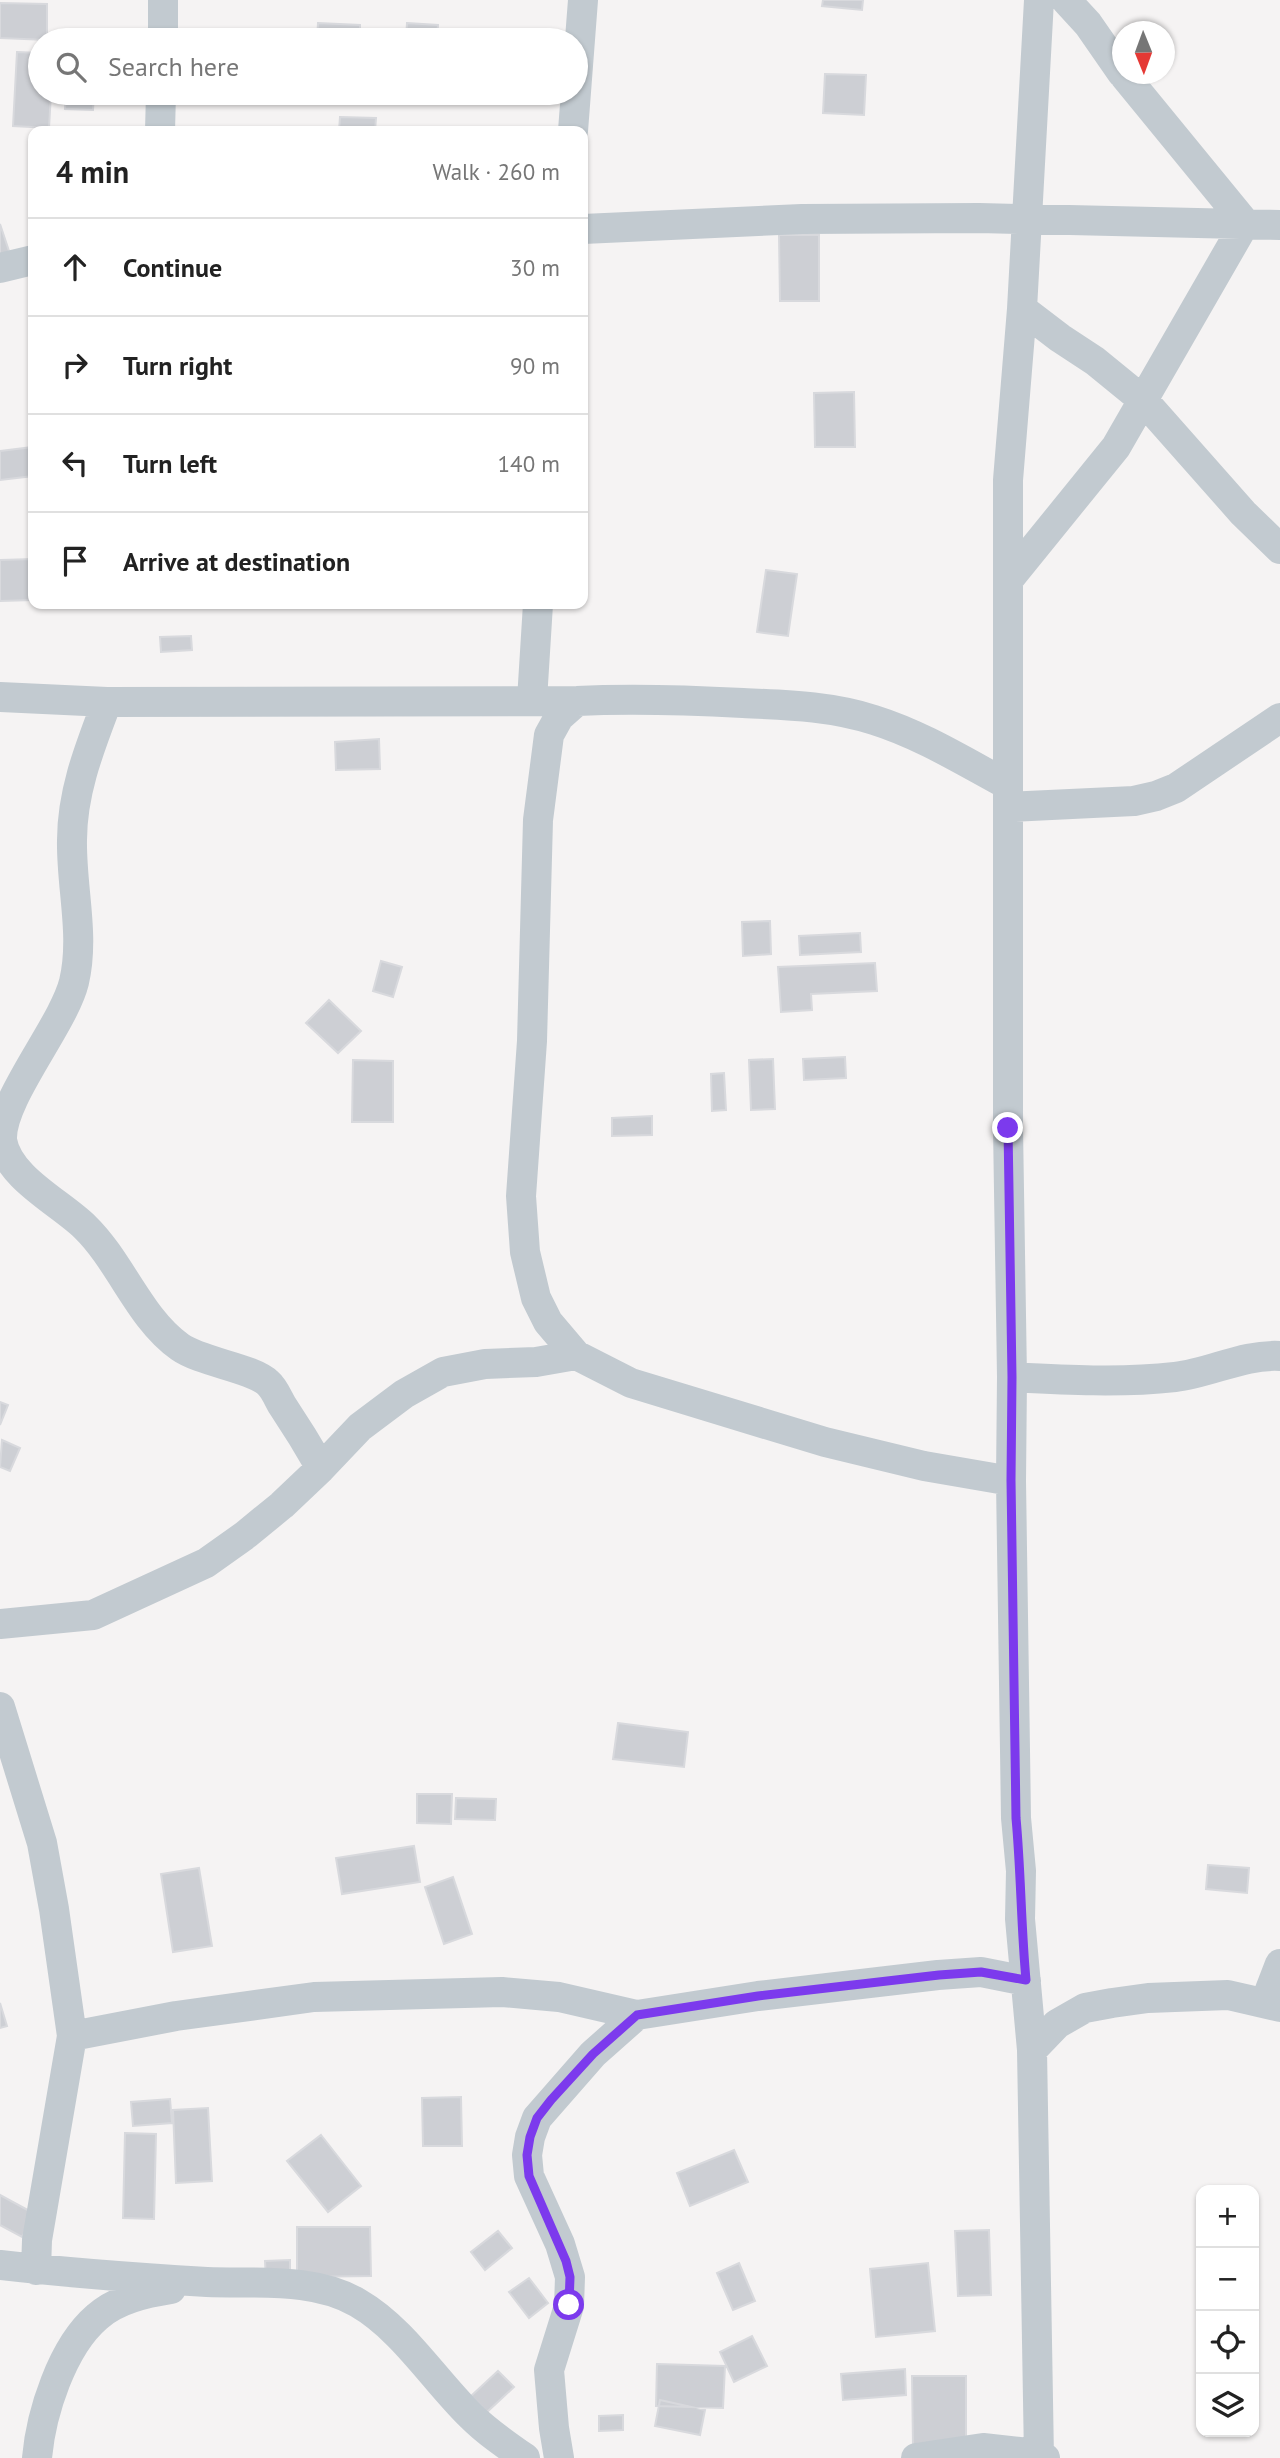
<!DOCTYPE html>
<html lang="en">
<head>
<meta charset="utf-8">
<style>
	:root { --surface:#fff; --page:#f6f6f6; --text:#222; --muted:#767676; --line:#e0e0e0 }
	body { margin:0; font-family:"PT Sans",sans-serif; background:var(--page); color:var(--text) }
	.controls { position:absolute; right:21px; bottom:21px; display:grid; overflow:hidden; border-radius:14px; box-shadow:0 2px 5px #0004 }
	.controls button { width:63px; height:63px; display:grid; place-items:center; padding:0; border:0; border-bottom:2px solid var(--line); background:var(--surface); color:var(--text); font:35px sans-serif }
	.compass { position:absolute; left:1112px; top:21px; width:63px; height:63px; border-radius:50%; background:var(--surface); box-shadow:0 2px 5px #0004; rotate:179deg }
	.stop { position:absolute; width:21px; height:21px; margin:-16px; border:5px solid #7c3aed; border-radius:50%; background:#fff }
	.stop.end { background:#7c3aed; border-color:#fff; box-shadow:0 2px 7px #0008 }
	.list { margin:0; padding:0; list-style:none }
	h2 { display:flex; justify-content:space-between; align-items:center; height:91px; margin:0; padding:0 28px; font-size:30px }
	h2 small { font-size:23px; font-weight:400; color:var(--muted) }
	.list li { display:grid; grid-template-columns:46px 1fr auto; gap:21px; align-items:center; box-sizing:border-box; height:98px; padding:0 28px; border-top:2px solid var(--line) }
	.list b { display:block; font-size:26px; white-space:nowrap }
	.list em { font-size:23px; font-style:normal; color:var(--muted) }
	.icon { flex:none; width:38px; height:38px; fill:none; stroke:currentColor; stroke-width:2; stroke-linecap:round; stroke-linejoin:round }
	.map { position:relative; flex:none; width:1280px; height:2458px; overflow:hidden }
	.search { position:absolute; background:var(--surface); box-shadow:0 2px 5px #0004; left:28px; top:28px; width:560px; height:77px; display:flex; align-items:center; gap:18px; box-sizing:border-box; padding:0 24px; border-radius:38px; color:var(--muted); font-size:26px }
	.panel { position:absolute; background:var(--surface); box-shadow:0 2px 5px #0004; left:28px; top:126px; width:560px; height:483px; border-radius:14px }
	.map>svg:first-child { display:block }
	.building { fill:#cdcfd4; stroke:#d8d9dd; stroke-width:2 }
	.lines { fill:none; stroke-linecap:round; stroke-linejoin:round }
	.minor { stroke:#c2cad0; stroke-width:30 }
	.route { stroke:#7c3aed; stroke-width:9 }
</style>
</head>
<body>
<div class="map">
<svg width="1280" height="2458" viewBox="0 0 1280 2458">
	<rect width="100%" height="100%" fill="#f5f3f3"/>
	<path class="building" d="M823 0H863L862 10 822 6Z
		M0 3 47 4V40L0 38Z
		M318 23 360 25V40H317Z
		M407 23 438 25 437 40H406Z
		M488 29V40H455L454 30Z
		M250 37 273 38V40H250Z
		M17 52 40 53V93H51L49 128 13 126Z
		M825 74 866 75 864 115 823 113Z
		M66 93H94L93 110 65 109Z
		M340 117 376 118 375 131H339Z
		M0 224 10 254 0 257Z
		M779 235H819V301H780Z
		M854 392 855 447H815L814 393Z
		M33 447V476L0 480V451Z
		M33 559V600L0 601V560Z
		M766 570 797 574 788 636 757 632Z
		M191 636 192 650 161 652 160 637Z
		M379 739 380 769 336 770 335 742Z
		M770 921 771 954 743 956 742 922Z
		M860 933 861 952 800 955 799 936Z
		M381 961 402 967 393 997 373 991Z
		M875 963 877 991 811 994 812 1010 781 1012 778 967Z
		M329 1000 361 1031 338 1053 306 1023Z
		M845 1057 846 1078 804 1080 803 1059Z
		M773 1059 775 1109 751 1110 749 1060Z
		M353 1060 393 1061V1122H352Z
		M724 1073 726 1110 712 1111 711 1074Z
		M652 1116V1135L612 1136V1118Z
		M0 1402 8 1405 0 1425Z
		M2 1440 20 1448 10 1471 0 1467Z
		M618 1723 688 1732 684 1767 613 1759Z
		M417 1794H452L451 1824 417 1823Z
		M456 1798 496 1799 495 1820 455 1819Z
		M414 1846 420 1882 342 1894 336 1858Z
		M1208 1865 1249 1868 1247 1893 1206 1889Z
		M199 1868 212 1946 173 1952 161 1874Z
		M453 1877 472 1934 444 1944 425 1887Z
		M0 2003 7 2026 0 2028Z
		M461 2097 462 2146H423L422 2098Z
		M170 2099 172 2123 133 2126 131 2102Z
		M208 2108 212 2181 176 2183 173 2110Z
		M125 2133 156 2134 154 2219 123 2218Z
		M321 2135 361 2186 328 2212 287 2161Z
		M734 2150 748 2182 690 2206 677 2173Z
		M0 2195 35 2214 22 2237 0 2225Z
		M297 2227H370L371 2276 297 2277Z
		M989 2230 991 2295 958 2296 955 2231Z
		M498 2231 512 2248 485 2270 471 2252Z
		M290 2260V2280L266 2281 265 2261Z
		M739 2263 755 2301 733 2310 717 2273Z
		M928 2263 935 2331 876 2337 870 2269Z
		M529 2278 548 2303 529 2318 509 2292Z
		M752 2336 767 2366 734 2382 720 2352Z
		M657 2364 725 2366 723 2408 656 2406Z
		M905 2369 906 2395 843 2400 841 2374Z
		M498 2371 514 2387 487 2412 471 2396Z
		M912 2376H966V2445H913Z
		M660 2400 705 2410 700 2435 655 2426Z
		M623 2415V2430L599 2431V2416Z"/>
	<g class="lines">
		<path class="minor" d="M163 0V40
			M1039 0 1022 309 1008 480V1128L1012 1377 1011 1481 1016 1818 1021 1871 1020 1919 1032 2050 1039 2458
			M1066 0 1088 24 1122 73
			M160 131 161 93
			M573 131 583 0
			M583 229 802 219 979 218 1280 225
			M0 268 33 260
			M1022 309 1060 338 1095 361 1144 401 1243 513 1280 549
			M1009 579 1116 447 1245 223 1123 74
			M0 697 107 702 577 701C633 698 687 700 743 703 787 705 831 706 874 720 922 735 965 762 1008 785
			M532 700 538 604
			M577 701 559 717 549 735 538 820 532 1041 521 1196 525 1252 536 1298 548 1322 576 1355 631 1383 825 1442 924 1466 1011 1481
			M107 702C90 747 72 791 72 840 71 887 85 935 74 982 63 1026 0 1099 2 1140 8 1178 61 1203 85 1227 121 1262 139 1318 180 1347 201 1362 253 1368 268 1383 274 1388 278 1398 282 1405 296 1426 309 1447 321 1468
			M1008 807 1134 801 1156 796 1176 788 1280 718
			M1012 1377C1066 1380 1121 1383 1175 1377 1211 1373 1243 1354 1280 1356
			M0 1624 93 1615 206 1563 244 1536 282 1505 321 1468 360 1427 404 1394 443 1372 485 1364 536 1362 576 1355
			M0 1707 42 1843 54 1909 72 2036 37 2240 36 2270
			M1265 2003 1280 1964
			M72 2036 176 2016 314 1997 502 1992 559 1997 637 2015
			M1032 2050 1057 2024 1085 2008 1112 2003 1148 1998 1228 1995 1280 2007
			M0 2265C69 2273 138 2278 207 2282 256 2284 315 2277 358 2303 403 2329 434 2380 471 2416 487 2432 506 2445 525 2458
			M37 2458C41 2413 62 2347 97 2317 117 2299 146 2293 171 2289
			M559 2458 554 2428 549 2370 569 2306 570 2277 560 2244 529 2176 527 2155 530 2137 537 2118 593 2054 637 2015 758 1996 938 1975 981 1972 1026 1981
			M916 2458 983 2448 1039 2454 1045 2458"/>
	</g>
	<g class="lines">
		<path class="route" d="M569 2305 570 2277 566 2261 529 2176 527 2155 530 2137 537 2118 551 2100 593 2054 637 2015 758 1996 939 1975 981 1972 1026 1980C1021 1926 1021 1872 1016 1818L1011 1480 1012 1377 1008 1128"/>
	</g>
</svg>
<div class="controls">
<button>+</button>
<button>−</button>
<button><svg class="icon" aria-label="locate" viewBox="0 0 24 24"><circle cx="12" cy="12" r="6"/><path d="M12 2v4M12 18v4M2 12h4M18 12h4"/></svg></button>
<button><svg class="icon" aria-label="layers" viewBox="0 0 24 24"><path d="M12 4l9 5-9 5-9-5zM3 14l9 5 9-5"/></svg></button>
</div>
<svg class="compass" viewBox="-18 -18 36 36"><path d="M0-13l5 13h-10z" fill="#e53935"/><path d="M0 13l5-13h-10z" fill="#767676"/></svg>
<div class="stop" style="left:569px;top:2305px"></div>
<div class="stop end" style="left:1008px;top:1128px"></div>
<div class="search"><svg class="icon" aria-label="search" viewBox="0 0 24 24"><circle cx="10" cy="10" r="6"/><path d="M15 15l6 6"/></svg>Search here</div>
<section class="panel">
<h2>4 min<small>Walk · 260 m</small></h2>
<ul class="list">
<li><svg class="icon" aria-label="ahead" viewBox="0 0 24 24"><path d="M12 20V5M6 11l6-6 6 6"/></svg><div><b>Continue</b></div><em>30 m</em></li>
<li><svg class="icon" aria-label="right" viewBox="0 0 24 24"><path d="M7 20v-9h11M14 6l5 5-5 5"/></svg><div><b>Turn right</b></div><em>90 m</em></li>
<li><svg class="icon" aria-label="left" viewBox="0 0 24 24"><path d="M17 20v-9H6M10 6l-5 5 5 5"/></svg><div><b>Turn left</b></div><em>140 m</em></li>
<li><svg class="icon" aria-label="arrive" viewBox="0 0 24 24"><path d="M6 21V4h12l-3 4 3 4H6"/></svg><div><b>Arrive at destination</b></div></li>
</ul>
</section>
</div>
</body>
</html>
